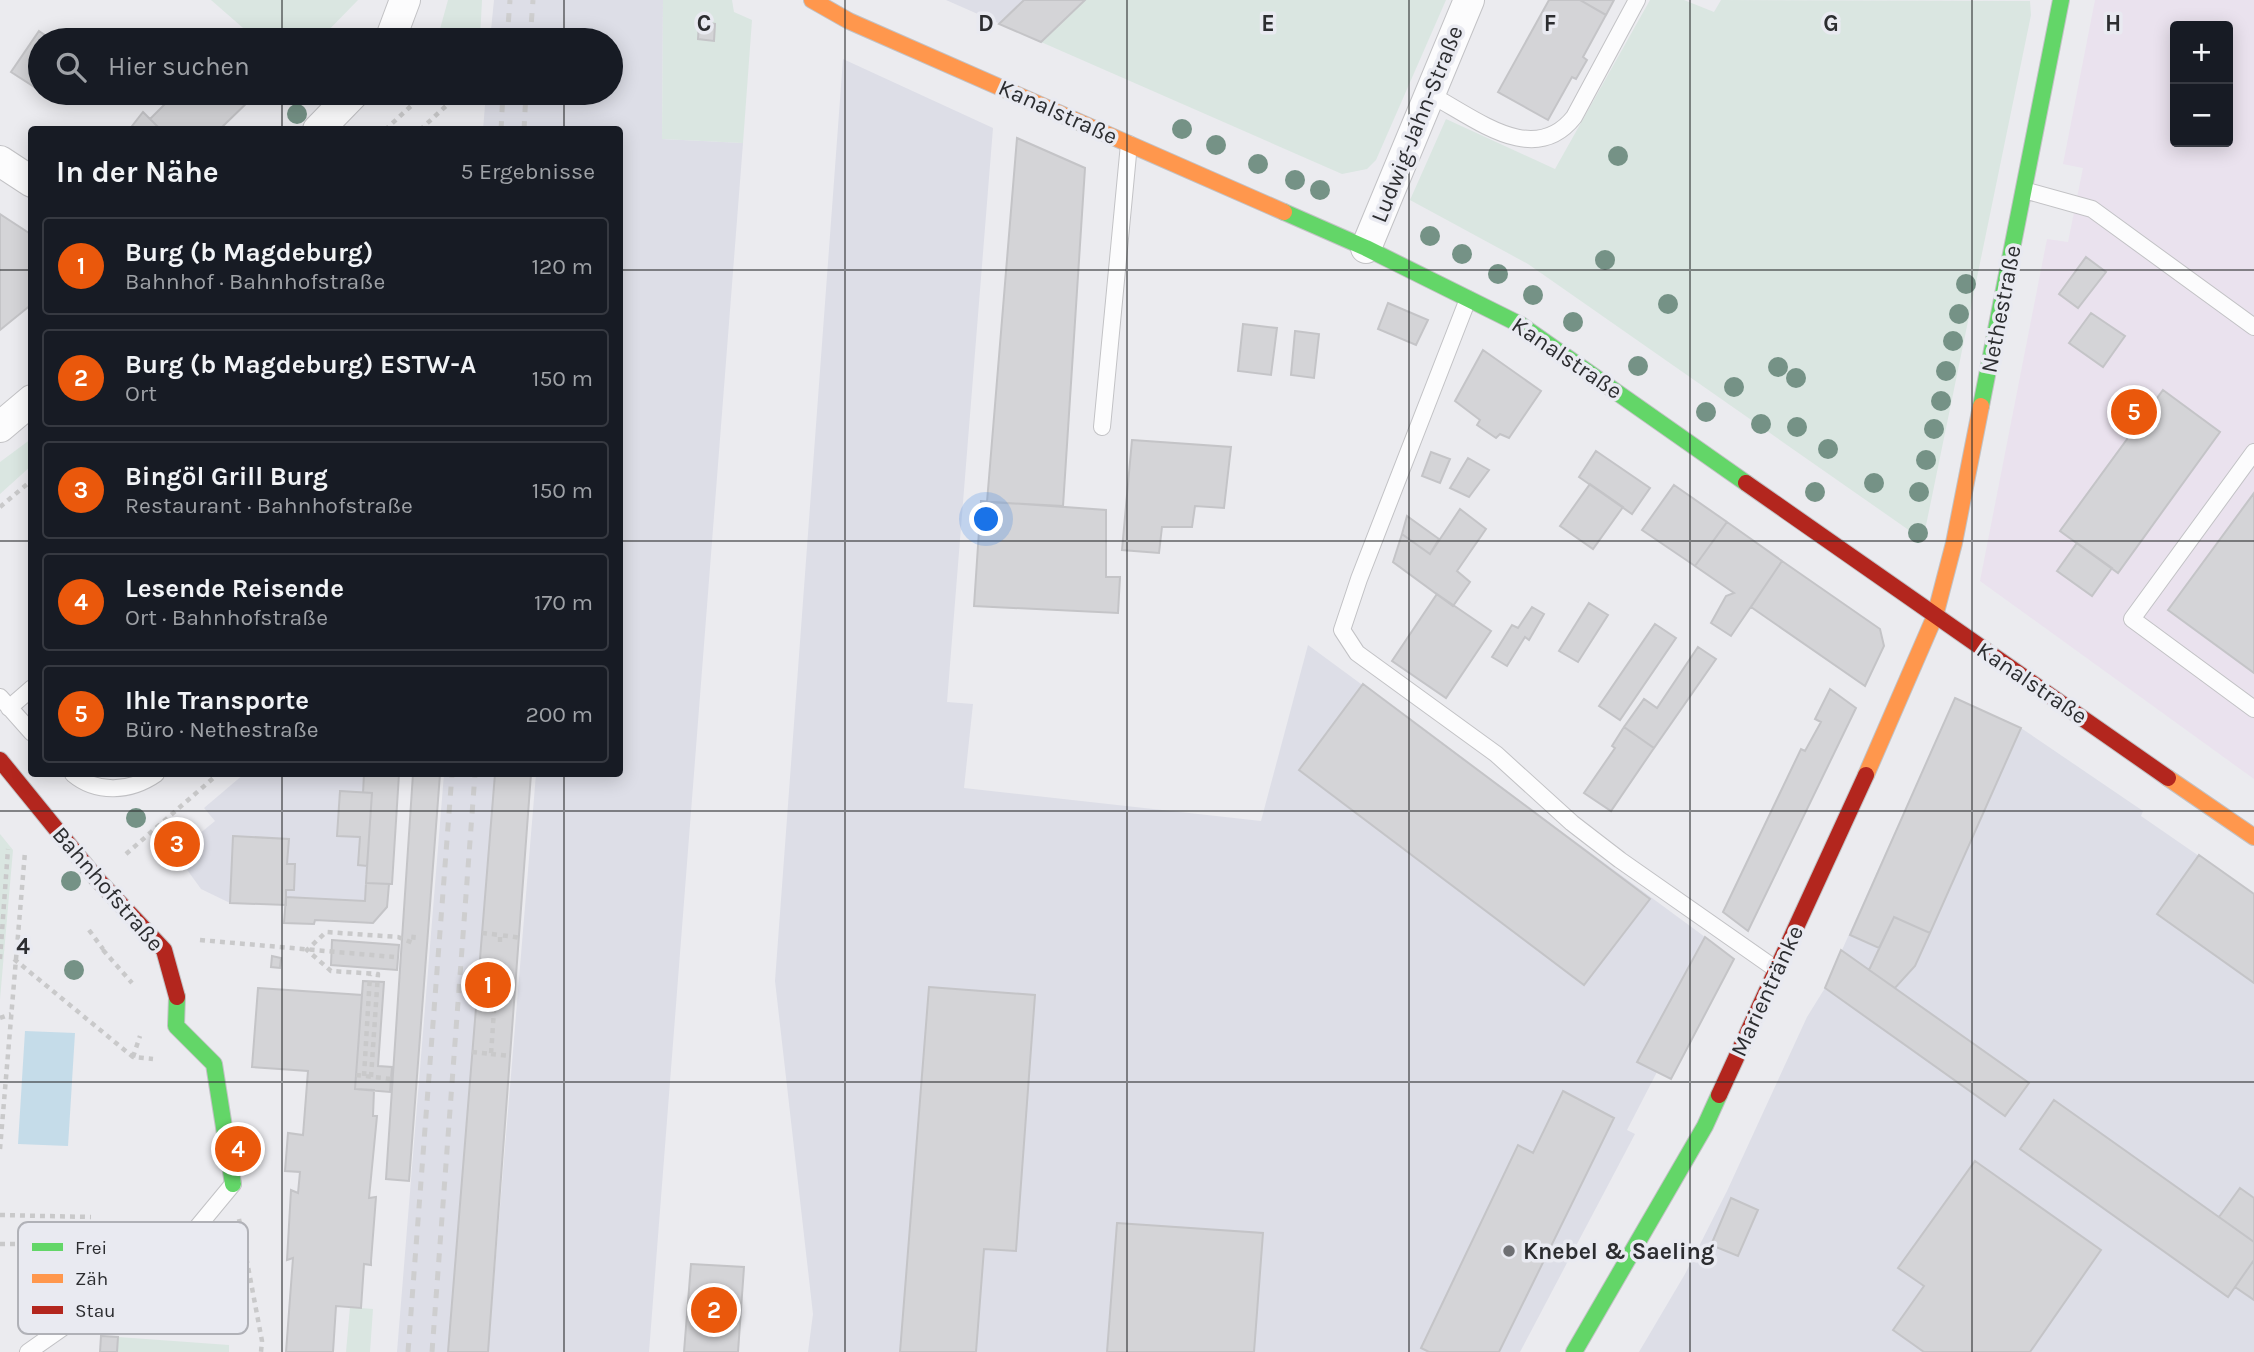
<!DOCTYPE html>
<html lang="de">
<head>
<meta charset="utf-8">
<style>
	:root { --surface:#171b24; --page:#20242c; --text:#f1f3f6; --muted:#9ea1a6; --line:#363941; --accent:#ea580c }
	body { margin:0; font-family:Karla,sans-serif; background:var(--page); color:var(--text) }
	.controls { position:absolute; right:21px; top:21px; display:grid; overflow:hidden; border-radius:7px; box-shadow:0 4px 18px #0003 }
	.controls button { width:63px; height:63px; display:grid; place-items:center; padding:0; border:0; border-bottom:2px solid var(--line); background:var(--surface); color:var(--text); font:35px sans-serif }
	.you { position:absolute; left:987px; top:520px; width:24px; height:24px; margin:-18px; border:5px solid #fff; border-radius:50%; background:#1a73e8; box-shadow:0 0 0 10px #1a73e833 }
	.badge { display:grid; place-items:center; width:46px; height:46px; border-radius:50%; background:var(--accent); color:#fff; font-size:23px; font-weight:700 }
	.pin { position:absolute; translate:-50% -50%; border:4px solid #fff; box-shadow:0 2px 7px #0006 }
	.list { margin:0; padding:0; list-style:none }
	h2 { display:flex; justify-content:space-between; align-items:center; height:91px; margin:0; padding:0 28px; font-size:30px }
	h2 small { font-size:23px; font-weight:400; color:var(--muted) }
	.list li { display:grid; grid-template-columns:46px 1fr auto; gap:21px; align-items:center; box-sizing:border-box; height:98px; margin:0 14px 14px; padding:0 14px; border:2px solid var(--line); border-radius:7px }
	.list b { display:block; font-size:26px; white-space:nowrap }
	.list p { margin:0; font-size:23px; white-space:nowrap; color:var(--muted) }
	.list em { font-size:23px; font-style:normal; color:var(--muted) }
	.icon { flex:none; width:38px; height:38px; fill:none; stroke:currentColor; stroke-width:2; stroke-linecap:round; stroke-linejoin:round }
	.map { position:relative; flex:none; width:2254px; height:1352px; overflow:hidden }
	.search { position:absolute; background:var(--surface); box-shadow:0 4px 18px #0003; left:28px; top:28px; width:595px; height:77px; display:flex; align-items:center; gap:18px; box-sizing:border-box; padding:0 24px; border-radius:38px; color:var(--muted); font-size:26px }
	.panel { position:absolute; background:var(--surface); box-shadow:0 4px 18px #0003; left:28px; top:126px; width:595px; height:651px; border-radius:7px }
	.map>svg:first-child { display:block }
	.built { fill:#dddee7 }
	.industrial { fill:#eae2ee; fill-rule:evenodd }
	.green { fill:#dae6e1 }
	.water { fill:#c5dce9 }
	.building { fill:#d4d4d7; stroke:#c4c4c7; stroke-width:2 }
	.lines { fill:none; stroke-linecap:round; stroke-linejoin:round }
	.lane-casing { stroke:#c2c2c5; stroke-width:18 }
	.street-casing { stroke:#c2c2c5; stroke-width:32 }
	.fast-casing { stroke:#c2c2c5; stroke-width:18 }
	.slow-casing { stroke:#c2c2c5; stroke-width:18 }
	.jam-casing { stroke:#c2c2c5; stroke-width:18 }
	.path { stroke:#c9c9ca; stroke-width:4.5; stroke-dasharray:5 5; stroke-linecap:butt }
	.lane { stroke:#fcfcfd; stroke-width:16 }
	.street { stroke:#fcfcfd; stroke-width:30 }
	.fast { stroke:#63d668; stroke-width:16 }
	.slow { stroke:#ff974d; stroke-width:16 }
	.jam { stroke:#b3261e; stroke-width:16 }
	.rail { stroke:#cececf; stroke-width:5; stroke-dasharray:9 9; stroke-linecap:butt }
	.tree { fill:#759286 }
	.grid { fill:none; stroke:#2c2d30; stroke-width:2; stroke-opacity:0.55 }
	.poi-dot { fill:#6f7073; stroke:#e9eaf1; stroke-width:2.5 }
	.labels { text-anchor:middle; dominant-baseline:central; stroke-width:7; stroke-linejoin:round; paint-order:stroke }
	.street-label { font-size:23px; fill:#2c2d30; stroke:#e9eaf1 }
	.poi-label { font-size:23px; font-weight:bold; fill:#2c2d30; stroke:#e9eaf1; text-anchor:start }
	.key { fill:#e9eaf1; stroke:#b0b1b7; stroke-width:2 }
	.key-label { font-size:19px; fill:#2c2d30 }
	.grid-label { font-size:23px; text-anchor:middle; font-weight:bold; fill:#2c2d30; stroke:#e9eaf1; stroke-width:7; stroke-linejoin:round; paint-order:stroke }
</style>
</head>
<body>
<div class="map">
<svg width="2254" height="1352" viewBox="0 0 2254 1352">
	<rect width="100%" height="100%" fill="#ebebef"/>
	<path class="built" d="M494 0H663L662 139 743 143 649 1352H488L536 774H620V130H483L486 93H611V40H490Z
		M946 0H1085L1041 42Z
		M843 59 993 128 947 702 973 704 964 788 1261 821 1308 645 1705 937 1657 1072 1627 1130 1635 1134 1520 1352H808L813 1314 775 981Z
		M1955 698 2021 728 2143 811 2141 816 2254 894V1352H1639L1685 1274 1727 1191 1807 1017 1825 988Z
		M244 774H399L392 884 389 885 387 907 373 923 315 920 314 924 284 923 285 905 230 903 201 889 180 860 201 839 198 835 215 821 204 808Z
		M444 774H495L448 1352H397Z"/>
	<path class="industrial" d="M2095 0H2254V779L1980 581 2047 239 2068 242 2083 168 2063 164ZM2175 26H2228V142H2175Z"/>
	<path class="green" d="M211 0H358L319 40H257Z
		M448 0H482L480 38 437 40Z
		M663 0H732L734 12 752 20 743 143 662 139Z
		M1085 0H1446L1376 160 1367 169 1342 174 1041 42Z
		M1650 0H1684L1714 12 1721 0 2030 1 2031 15 1923 540 1528 264 1410 200 1446 119 1555 169Z
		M31 439V466L0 494V462Z
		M0 834 13 850 0 999Z
		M350 1307 373 1309 370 1352H346Z
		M118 1337 229 1345V1352H117Z"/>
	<path class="water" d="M25 1031 75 1033 68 1146 18 1144Z"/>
	<path class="building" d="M1024 0H1085L1041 42 999 24Z
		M1549 0H1580L1606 15 1583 57 1587 60 1576 79 1572 77 1548 120 1498 92Z
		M1580 0H1614L1606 15Z
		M699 22 715 24 714 41 698 39Z
		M39 31 52 40H40V81L36 88 11 72Z
		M176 93H255L256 94 219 130H161L150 119Z
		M143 112 161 130H129Z
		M1017 138 1085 168 1063 506 987 502Z
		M0 214 32 235V304L0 330Z
		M2086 257 2106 272 2078 308 2059 294Z
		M1388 303 1428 320 1416 345 1378 329Z
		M2091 313 2125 336 2103 367 2069 343Z
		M1243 324 1277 328 1271 375 1238 371Z
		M1295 331 1319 334 1314 378 1291 375Z
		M1483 350 1541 391 1509 438 1500 434 1496 438 1477 425 1480 420 1455 401Z
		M2163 390 2220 432 2118 573 2060 531Z
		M1132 440 1231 447 1224 508 1195 506 1192 527H1162L1159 553 1122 550Z
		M1596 451 1650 488 1632 514 1579 477Z
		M1431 452 1450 459 1440 483 1422 476Z
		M1468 458 1489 470 1469 497 1450 488Z
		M1590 484 1623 507 1593 549 1560 526Z
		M1674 485 1727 522 1695 566 1642 530Z
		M2254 493V673L2168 610Z
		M981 501 1106 510V577H1120L1118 613 974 606Z
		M1460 509 1486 529 1457 571 1470 582 1453 606 1393 562 1402 534 1430 554Z
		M1407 516 1439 539 1430 554 1402 534Z
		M1727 522 1782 561 1731 636 1711 623 1726 596 1734 593 1695 566Z
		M2077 543 2112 568 2092 596 2057 571Z
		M1782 561 1880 629 1884 646 1865 686 1751 607Z
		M1437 594 1491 631 1446 698 1392 661Z
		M1589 603 1608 615 1578 662 1559 651Z
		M1532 607 1544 614 1529 640 1525 637 1507 666 1492 657 1512 625 1518 628Z
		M1655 624 1676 638 1620 720 1599 706Z
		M1698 647 1716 659 1654 748 1624 727 1644 699 1657 708Z
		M1363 684 1650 899 1584 985 1299 770Z
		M1830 689 1856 708 1748 931 1723 912 1801 749 1805 751 1821 722 1815 719Z
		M1955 698 2021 728 1930 933 1894 917 1879 948 1850 935Z
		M1624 727 1654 748 1611 811 1584 793 1615 748 1612 746Z
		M364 774H399L392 884 366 883 372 793H363Z
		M413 774H440L409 1181 386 1179Z
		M495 774H531L488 1352H448Z
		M340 791 372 793 367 866 358 865 360 837 337 836Z
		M184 820 201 839 180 860 171 863 162 860 158 847 161 841Z
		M233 836 289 839 287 864H295L294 890H286V905L230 903Z
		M2199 855 2254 894V983L2157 914Z
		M366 883 389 884 387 907 373 923 315 920 314 924 284 923 286 897 365 901Z
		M1894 917 1930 933 1915 966 1895 988 1869 970Z
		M1705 937 1734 959 1671 1079 1637 1062Z
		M332 940 399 945 397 970 331 965Z
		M1841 950 2029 1083 2005 1116 1825 988Z
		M272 956 281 958 280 968 271 967Z
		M363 981 384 982 378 1066 392 1067 390 1092 355 1089Z
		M929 987 1035 995 1016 1251 984 1249 976 1352H900Z
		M258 988 362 995 355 1089 374 1090 373 1116H377L369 1198 376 1197 371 1261V1265L364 1264 361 1308 336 1306 333 1352H286L293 1258 287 1260 291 1190 298 1193 300 1172 285 1171 288 1133 303 1135 308 1071 252 1067Z
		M1563 1091 1614 1118 1499 1352H1429L1421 1348 1518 1145 1533 1153Z
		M2054 1100 2254 1242V1260L2228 1297 2020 1149Z
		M1975 1161 2101 1250 2030 1352H1924L1893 1330 1924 1286 1898 1268Z
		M2240 1188 2254 1198V1242L2219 1217Z
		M1731 1198 1758 1210 1738 1256 1711 1245Z
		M1117 1223 1263 1233 1254 1352H1107Z
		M2254 1260V1300L2235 1287Z
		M691 1264 744 1267 738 1352H684Z
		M101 1336 118 1337 117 1352H100Z"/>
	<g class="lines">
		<defs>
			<path id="lane" d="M1429 94C1473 116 1533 169 1574 117L1637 0
				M2024 190 2092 209 2254 327
				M1468 299 1359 579 1342 630 1357 653 1496 754 1572 823 1620 860 1777 970
				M1102 427 1129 144
				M2254 452 2132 619 2254 709
				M0 697 32 733
				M9 708 32 688
				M73 774C97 794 130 792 156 774
				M28 1352 185 1242 233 1184"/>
			<path id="street" d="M390 40 405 0
				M318 130 354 93
				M0 161 32 182
				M1366 248 1469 0
				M0 427 32 400"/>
			<path id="fast" d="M1284 212 1366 248 1521 325 1746 483
				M1981 406 2061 0
				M177 997 176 1026 214 1064 233 1184
				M1574 1352 1705 1126 1719 1095"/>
			<path id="slow" d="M812 0 849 21 1284 212
				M1866 775 1935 616 1954 543 1981 406
				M2168 778 2254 837"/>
			<path id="jam" d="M1746 483 2168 778
				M0 760 96 878 164 950 177 997
				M1719 1095 1866 775"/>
		</defs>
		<use href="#lane" class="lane-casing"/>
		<use href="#street" class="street-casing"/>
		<use href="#fast" class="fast-casing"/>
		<use href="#slow" class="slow-casing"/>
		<use href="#jam" class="jam-casing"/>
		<path class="path" d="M414 93 419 98
			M385 130 425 93
			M420 130 460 93
			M0 507 32 480
			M126 854 218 774
			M89 930 103 949H109
			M482 933 500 935
			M200 940 394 957
			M500 942V935L522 938
			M103 950 132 983
			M0 959 8 849
			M14 959 133 1057 153 1059
			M0 1018 11 1014
			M472 1052 491 1054 497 967
			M491 1054 510 1056
			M133 1057 140 1036
			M356 1075 391 1079
			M364 1076 370 975
			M371 1077 378 974 331 971 307 950 326 932 398 937 413 943 414 931
			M0 1149 25 852
			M0 1215 91 1217
			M239 1219 262 1341 261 1352
			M0 1244 136 1243"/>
		<use href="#lane" class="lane"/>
		<use href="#street" class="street"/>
		<use href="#fast" class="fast"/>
		<use href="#slow" class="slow"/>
		<use href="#jam" class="jam"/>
		<path class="rail" d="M507 40 510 0
			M530 40 533 0
			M501 130 503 93
			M524 130 526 93
			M408 1352 452 774
			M432 1352 475 774"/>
	</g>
	<g class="tree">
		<circle cx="297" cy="114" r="10"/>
		<circle cx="1182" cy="129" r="10"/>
		<circle cx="1216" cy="145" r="10"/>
		<circle cx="1618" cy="156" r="10"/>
		<circle cx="1258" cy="164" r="10"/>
		<circle cx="1295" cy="180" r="10"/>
		<circle cx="1320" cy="190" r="10"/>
		<circle cx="1430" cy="236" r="10"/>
		<circle cx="1462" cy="254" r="10"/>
		<circle cx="1605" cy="260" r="10"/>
		<circle cx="1498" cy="274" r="10"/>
		<circle cx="1966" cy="284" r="10"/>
		<circle cx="1533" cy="295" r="10"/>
		<circle cx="1668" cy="304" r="10"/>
		<circle cx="1959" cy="314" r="10"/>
		<circle cx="1573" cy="322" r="10"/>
		<circle cx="1953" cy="341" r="10"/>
		<circle cx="1638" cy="366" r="10"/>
		<circle cx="1778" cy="367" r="10"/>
		<circle cx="1946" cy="371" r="10"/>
		<circle cx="1796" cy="378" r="10"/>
		<circle cx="1734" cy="387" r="10"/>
		<circle cx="1941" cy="401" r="10"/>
		<circle cx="1706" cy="412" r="10"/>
		<circle cx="1761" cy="424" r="10"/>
		<circle cx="1797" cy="427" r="10"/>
		<circle cx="1934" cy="429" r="10"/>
		<circle cx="1828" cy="449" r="10"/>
		<circle cx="1926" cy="460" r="10"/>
		<circle cx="1874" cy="483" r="10"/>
		<circle cx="1815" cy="492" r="10"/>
		<circle cx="1919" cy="492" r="10"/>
		<circle cx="1918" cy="533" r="10"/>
		<circle cx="136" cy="818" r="10"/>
		<circle cx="71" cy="881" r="10"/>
		<circle cx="74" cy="970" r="10"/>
	</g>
	<path class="grid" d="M282 0V40M564 0V40M845 0V1352M1127 0V1352M1409 0V1352M1690 0V1352M1972 0V1352M282 93V130M564 93V130M0 270H32M620 270H2254M0 541H32M620 541H2254M282 774V1352M564 774V1352M0 811H2254M0 1082H2254"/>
	<circle class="poi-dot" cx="1509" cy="1251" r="7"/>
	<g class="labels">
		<g class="street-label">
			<text transform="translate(1058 112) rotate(24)">Kanalstraße</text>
			<text transform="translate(1417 124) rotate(-68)">Ludwig-Jahn-Straße</text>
			<text transform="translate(2001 309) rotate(-79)">Nethestraße</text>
			<text transform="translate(1567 358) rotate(34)">Kanalstraße</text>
			<text transform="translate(2032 683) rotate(34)">Kanalstraße</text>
			<text transform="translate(108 889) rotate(49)">Bahnhofstraße</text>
			<text transform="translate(1767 991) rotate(-65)">Marientränke</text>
		</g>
		<g class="poi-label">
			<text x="1523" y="1251">Knebel &amp; Saeling</text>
		</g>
	</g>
	<rect x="18" y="1222" width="230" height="112" rx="10" class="key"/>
	<rect x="32" y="1243" width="31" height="8" fill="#63d668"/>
	<rect x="32" y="1274" width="31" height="9" fill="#ff974d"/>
	<rect x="32" y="1306" width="31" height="8" fill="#b3261e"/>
	<g class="key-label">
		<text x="75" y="1254">Frei</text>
		<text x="75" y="1285">Zäh</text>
		<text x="75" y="1317">Stau</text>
	</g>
	<g class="grid-label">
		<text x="704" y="31">C</text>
		<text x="986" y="31">D</text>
		<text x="1268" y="31">E</text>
		<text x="1550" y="31">F</text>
		<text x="1831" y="31">G</text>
		<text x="2113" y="31">H</text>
		<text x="23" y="954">4</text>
	</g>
</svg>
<div class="controls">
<button>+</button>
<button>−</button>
</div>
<div class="you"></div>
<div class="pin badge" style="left:488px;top:985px">1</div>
<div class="pin badge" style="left:714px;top:1310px">2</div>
<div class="pin badge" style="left:177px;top:844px">3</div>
<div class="pin badge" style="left:238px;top:1149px">4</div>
<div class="pin badge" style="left:2134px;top:412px">5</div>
<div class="search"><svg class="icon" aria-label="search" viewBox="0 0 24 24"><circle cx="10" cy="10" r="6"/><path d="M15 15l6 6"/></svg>Hier suchen</div>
<section class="panel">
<h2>In der Nähe<small>5 Ergebnisse</small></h2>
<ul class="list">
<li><span class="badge">1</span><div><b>Burg (b Magdeburg)</b><p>Bahnhof · Bahnhofstraße</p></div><em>120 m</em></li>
<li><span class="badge">2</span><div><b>Burg (b Magdeburg) ESTW-A</b><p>Ort</p></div><em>150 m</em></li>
<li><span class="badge">3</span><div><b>Bingöl Grill Burg</b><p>Restaurant · Bahnhofstraße</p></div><em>150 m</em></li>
<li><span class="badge">4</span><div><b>Lesende Reisende</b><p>Ort · Bahnhofstraße</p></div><em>170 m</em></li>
<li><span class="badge">5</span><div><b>Ihle Transporte</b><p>Büro · Nethestraße</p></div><em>200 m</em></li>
</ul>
</section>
</div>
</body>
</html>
